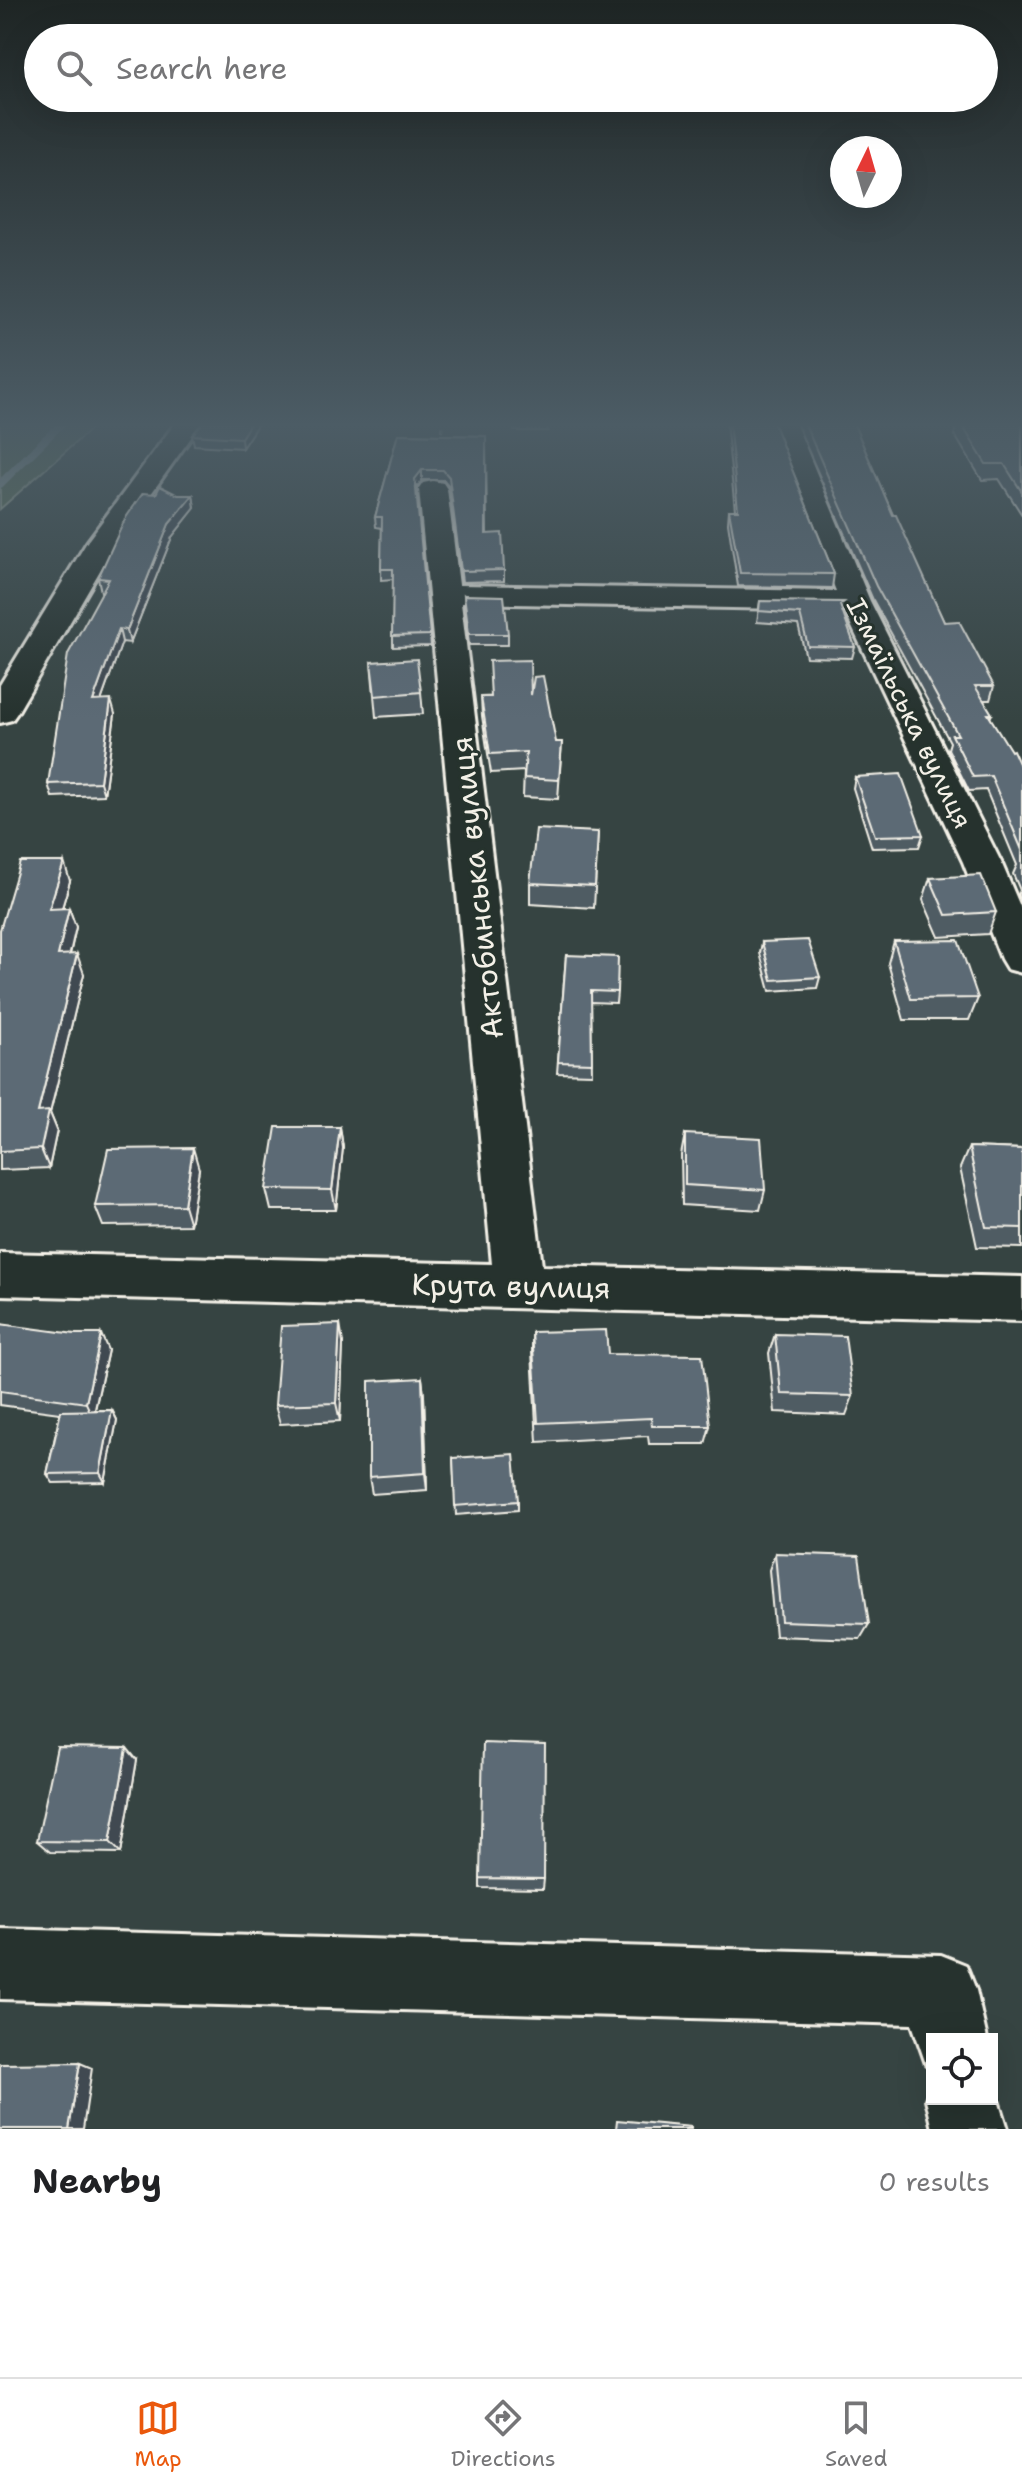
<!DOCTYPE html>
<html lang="en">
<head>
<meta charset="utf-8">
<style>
	:root { --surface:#fff; --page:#f2f2f2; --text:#202124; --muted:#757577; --line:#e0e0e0; --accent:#ea580c }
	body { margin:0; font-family:"Shantell Sans",sans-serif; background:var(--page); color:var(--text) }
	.controls { position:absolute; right:24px; bottom:24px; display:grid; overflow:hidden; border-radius:0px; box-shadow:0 8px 32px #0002 }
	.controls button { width:72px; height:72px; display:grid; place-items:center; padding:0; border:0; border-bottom:2px solid var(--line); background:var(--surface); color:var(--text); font:40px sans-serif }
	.compass { position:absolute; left:830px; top:136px; width:72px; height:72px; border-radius:50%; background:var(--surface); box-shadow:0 8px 32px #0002; rotate:5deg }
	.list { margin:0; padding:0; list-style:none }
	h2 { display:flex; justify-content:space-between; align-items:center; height:104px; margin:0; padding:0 32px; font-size:34px }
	h2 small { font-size:26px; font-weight:400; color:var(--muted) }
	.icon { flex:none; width:44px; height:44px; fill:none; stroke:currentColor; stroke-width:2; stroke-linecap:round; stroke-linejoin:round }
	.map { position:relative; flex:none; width:1022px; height:2129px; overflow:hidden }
	.search { position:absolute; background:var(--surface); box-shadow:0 8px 32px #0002; left:24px; right:24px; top:24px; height:88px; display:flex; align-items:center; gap:20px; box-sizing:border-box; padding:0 28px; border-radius:44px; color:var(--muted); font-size:30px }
	.sheet { height:248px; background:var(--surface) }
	nav { display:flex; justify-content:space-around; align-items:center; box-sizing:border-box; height:112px; border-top:2px solid var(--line); background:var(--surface); font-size:22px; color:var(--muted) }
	nav a { display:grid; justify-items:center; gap:4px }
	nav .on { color:var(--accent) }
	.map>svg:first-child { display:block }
	.green { fill:#5c6f52; stroke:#a8b09d; stroke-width:2 }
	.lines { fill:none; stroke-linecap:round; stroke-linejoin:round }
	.stream { stroke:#9caaaa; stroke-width:8 }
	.minor-casing { stroke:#f4f1e8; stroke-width:6 }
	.path { stroke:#f4f1e8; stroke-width:3; stroke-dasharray:5 4; stroke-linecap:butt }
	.minor { fill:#26332d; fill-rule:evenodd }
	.wall { fill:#4f5b64; stroke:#f4f1e8; stroke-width:2 }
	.shaded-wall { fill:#404a51; stroke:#f4f1e8; stroke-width:2 }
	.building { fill:#5c6a74; stroke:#f4f1e8; stroke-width:2 }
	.labels { text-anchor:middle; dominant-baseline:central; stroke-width:6; stroke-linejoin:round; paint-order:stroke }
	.far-street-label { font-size:26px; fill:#f4f1e8; stroke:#26332d }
	.street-label { font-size:30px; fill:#f4f1e8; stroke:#26332d }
</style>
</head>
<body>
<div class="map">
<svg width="1022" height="2129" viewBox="0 0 1022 2129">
	<rect width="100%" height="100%" fill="#364442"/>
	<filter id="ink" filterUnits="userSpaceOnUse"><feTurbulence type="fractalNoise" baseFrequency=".0125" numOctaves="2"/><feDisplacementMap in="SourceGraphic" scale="16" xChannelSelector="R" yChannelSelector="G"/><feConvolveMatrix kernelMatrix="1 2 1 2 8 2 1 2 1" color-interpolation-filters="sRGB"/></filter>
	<g filter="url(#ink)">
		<path class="green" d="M0 422H99L0 509Z"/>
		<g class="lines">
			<path class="stream" d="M0 484 63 422"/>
			<defs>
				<path id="minor" d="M176 422H202L116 543 17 713 12 720 0 723V685L87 542Z
					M769 422H795L870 601 1001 862 1022 911V973L1007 969 1001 959 963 862 844 610 461 603 542 1266 1022 1277V1321L0 1295V1253L492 1264 419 489 423 483 433 481 443 483 447 489 459 585 836 591Z
					M0 1929 941 1955 966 1965 976 1990 987 2039H932V2067L926 2064 912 2024 0 1999Z
					M992 2081 1007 2129H933L926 2099 932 2085V2099H992Z"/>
			</defs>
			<use href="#minor" class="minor-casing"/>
			<path class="path" d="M440 440 443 422"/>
			<use href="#minor" class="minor"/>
		</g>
		<path class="wall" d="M259 422 242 448 194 445 192 435Z
			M514 422H548V431H514Z
			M726 422H773L834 574 832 588 738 586 728 523 729 510H735Z
			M796 422H853L893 515 944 622 994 686 990 700H983L992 714 990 718 1022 770V904L1018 895 1020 890 1013 874 1017 865 986 790 969 791 948 749 950 742 873 600Z
			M957 422H1022V515L999 479 982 480 954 434Z
			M398 434 486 436 487 534 504 570V581L462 582 450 487 444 480H422L416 489 431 646 393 647V579L381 580 382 528 376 527 375 517Z
			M178 495H193L195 508 172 537 130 643 122 642 101 701 115 714 104 795 52 797 48 784 102 592H101L98 578Z
			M464 595 508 634V645H469Z
			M760 601 842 612 855 647 852 658 806 657 798 625 757 622Z
			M371 662 421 692 423 714 376 717Z
			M531 695 556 742H562L558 799 523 797 524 771 491 773 482 716 481 697Z
			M855 777 923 835 919 847 872 848 853 788Z
			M598 832 594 908 530 904V883Z
			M930 878 996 912 988 934 939 937 923 900Z
			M70 881 62 908H69L76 927 70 955 84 974 50 1113 57 1130 49 1168 0 1170V930Z
			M894 941 978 998 969 1020H904L888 963Z
			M762 942 820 977 817 988 770 991 760 953Z
			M566 955 617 992 616 1003 591 1002 592 1074 557 1073Z
			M340 1127 343 1148 336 1210H271L266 1189Z
			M685 1134 765 1190 760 1210 682 1205 681 1155Z
			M969 1147 1022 1149V1248L977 1247 960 1168Z
			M199 1169 190 1225 103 1226 95 1206Z
			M0 1324 108 1350 95 1410H112L117 1420 105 1482 53 1483 47 1474 60 1413 0 1405Z
			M532 1332 608 1354 710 1426 705 1444H649L648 1436 537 1442 532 1352Z
			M775 1334 853 1396 846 1415 775 1412 769 1353Z
			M343 1343 340 1421 280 1424 275 1405Z
			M422 1378 424 1396 427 1490 372 1494 369 1477Z
			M453 1458 518 1501V1510L456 1515Z
			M775 1553 869 1624 860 1639 775 1636 769 1570Z
			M137 1760 121 1853 50 1852 37 1841Z
			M480 1878 544 1879 543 1889 480 1888Z"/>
		<path class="shaded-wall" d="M251 422H259L242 448 241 438Z
			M422 470V480L416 489 415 479Z
			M193 495 195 508 172 537 130 643 127 630 169 524Z
			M119 629 122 642 96 715 93 701Z
			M111 700 115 714 104 795 100 782Z
			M64 862 70 881 56 928 49 909Z
			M69 908 76 927 65 975 58 955Z
			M77 954 84 974 50 1113 57 1130 49 1168 41 1149 38 1112Z
			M340 1127 343 1148 336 1210 332 1190Z
			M193 1148 199 1169 190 1225 184 1205Z
			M340 1324 343 1343 340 1421 336 1403Z
			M101 1334 108 1350 93 1418 86 1403Z
			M422 1378 424 1396 427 1490 425 1473Z
			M112 1410 117 1420 105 1482 100 1473Z
			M127 1748 137 1760 121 1853 110 1842Z
			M80 2063 92 2068 83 2129H69Z"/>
		<path class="building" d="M203 422H251L241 438 192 435Z
			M729 422H773L834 574 740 573 729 510H738Z
			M804 422H853L893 515H896L944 622 959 621 994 686H975L992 714H988L1011 751 1013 750 1022 770V850L991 776 973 777 952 735H958L876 586Z
			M960 422H1022V492L1004 464H986Z
			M398 434 486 436V534L502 533 504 570 461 571 449 477 443 470H422L415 479 430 635 392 636 393 569H381L382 517H375Z
			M160 486 178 495H193L169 524 127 630 119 629 93 701 111 700 100 782 48 784 68 654 109 579 98 578 125 519 143 493 156 494Z
			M464 595 504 596 508 634H469Z
			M760 601 844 602 840 605 855 647 808 646 800 614 759 611Z
			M417 659 421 692 375 696 371 662Z
			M530 660 531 695 534 677 543 676 556 742H562L559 780 524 778 526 752 490 754 481 697H491L489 661Z
			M901 774 923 835 875 836 855 777Z
			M536 829 598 832 595 886 530 883Z
			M20 862H64L49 909 69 908 58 955 77 954 38 1112 49 1111 41 1149 0 1151V930Z
			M981 875 996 912 946 915 930 878Z
			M808 940 820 977 772 980 762 942Z
			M958 940 978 998 911 999 894 941Z
			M566 955 618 957 617 992 591 991 592 1063 558 1062Z
			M276 1127H340L332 1190 266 1189Z
			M685 1134 761 1138 765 1190 685 1185Z
			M969 1147 1022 1149V1228L986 1227Z
			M193 1148 184 1205 95 1206 108 1149Z
			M0 1324 75 1334H101L86 1403 0 1391Z
			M340 1324 336 1403 275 1405 281 1326Z
			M606 1330 608 1354 702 1355 710 1426H652L651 1418 538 1423 532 1332Z
			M775 1334 845 1336 853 1396 781 1394Z
			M422 1378 425 1473 369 1477V1381Z
			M112 1410 100 1473 47 1474 61 1411Z
			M514 1454 518 1501 455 1506 453 1458Z
			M775 1553 859 1556 869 1624 781 1621Z
			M483 1743 545 1745 544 1879 480 1878Z
			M57 1747 127 1748 110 1842 37 1841Z
			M80 2063 69 2129H0V2064Z
			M617 2120 691 2127V2129H616Z"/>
	</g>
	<linearGradient id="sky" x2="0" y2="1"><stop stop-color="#1e2524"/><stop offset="0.59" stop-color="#4c5c65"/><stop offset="1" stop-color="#4c5c65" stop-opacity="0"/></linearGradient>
	<rect width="1022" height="720" fill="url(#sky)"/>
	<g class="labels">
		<g class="far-street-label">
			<text transform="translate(910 713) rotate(64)">Ізмаїльська вулиця</text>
		</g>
		<g class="street-label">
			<text transform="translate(477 888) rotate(-96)">Актобинська вулиця</text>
			<text transform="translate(511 1286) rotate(1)">Крута вулиця</text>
		</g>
	</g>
</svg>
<div class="controls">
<button><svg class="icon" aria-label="locate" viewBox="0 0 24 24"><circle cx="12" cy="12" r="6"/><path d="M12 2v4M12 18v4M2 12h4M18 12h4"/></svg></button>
</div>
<svg class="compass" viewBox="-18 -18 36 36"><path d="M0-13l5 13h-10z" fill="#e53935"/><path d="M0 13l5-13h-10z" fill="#757577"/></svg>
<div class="search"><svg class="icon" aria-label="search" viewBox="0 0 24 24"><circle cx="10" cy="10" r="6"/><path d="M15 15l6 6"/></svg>Search here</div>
</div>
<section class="sheet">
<h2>Nearby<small>0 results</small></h2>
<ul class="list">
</ul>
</section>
<nav>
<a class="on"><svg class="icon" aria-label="map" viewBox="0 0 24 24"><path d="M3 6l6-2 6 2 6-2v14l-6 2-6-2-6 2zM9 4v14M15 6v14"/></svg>Map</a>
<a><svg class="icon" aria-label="directions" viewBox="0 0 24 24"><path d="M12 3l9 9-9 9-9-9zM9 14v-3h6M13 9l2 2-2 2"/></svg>Directions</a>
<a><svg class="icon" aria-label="saved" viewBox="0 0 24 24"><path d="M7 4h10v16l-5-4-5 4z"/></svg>Saved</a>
</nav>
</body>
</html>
